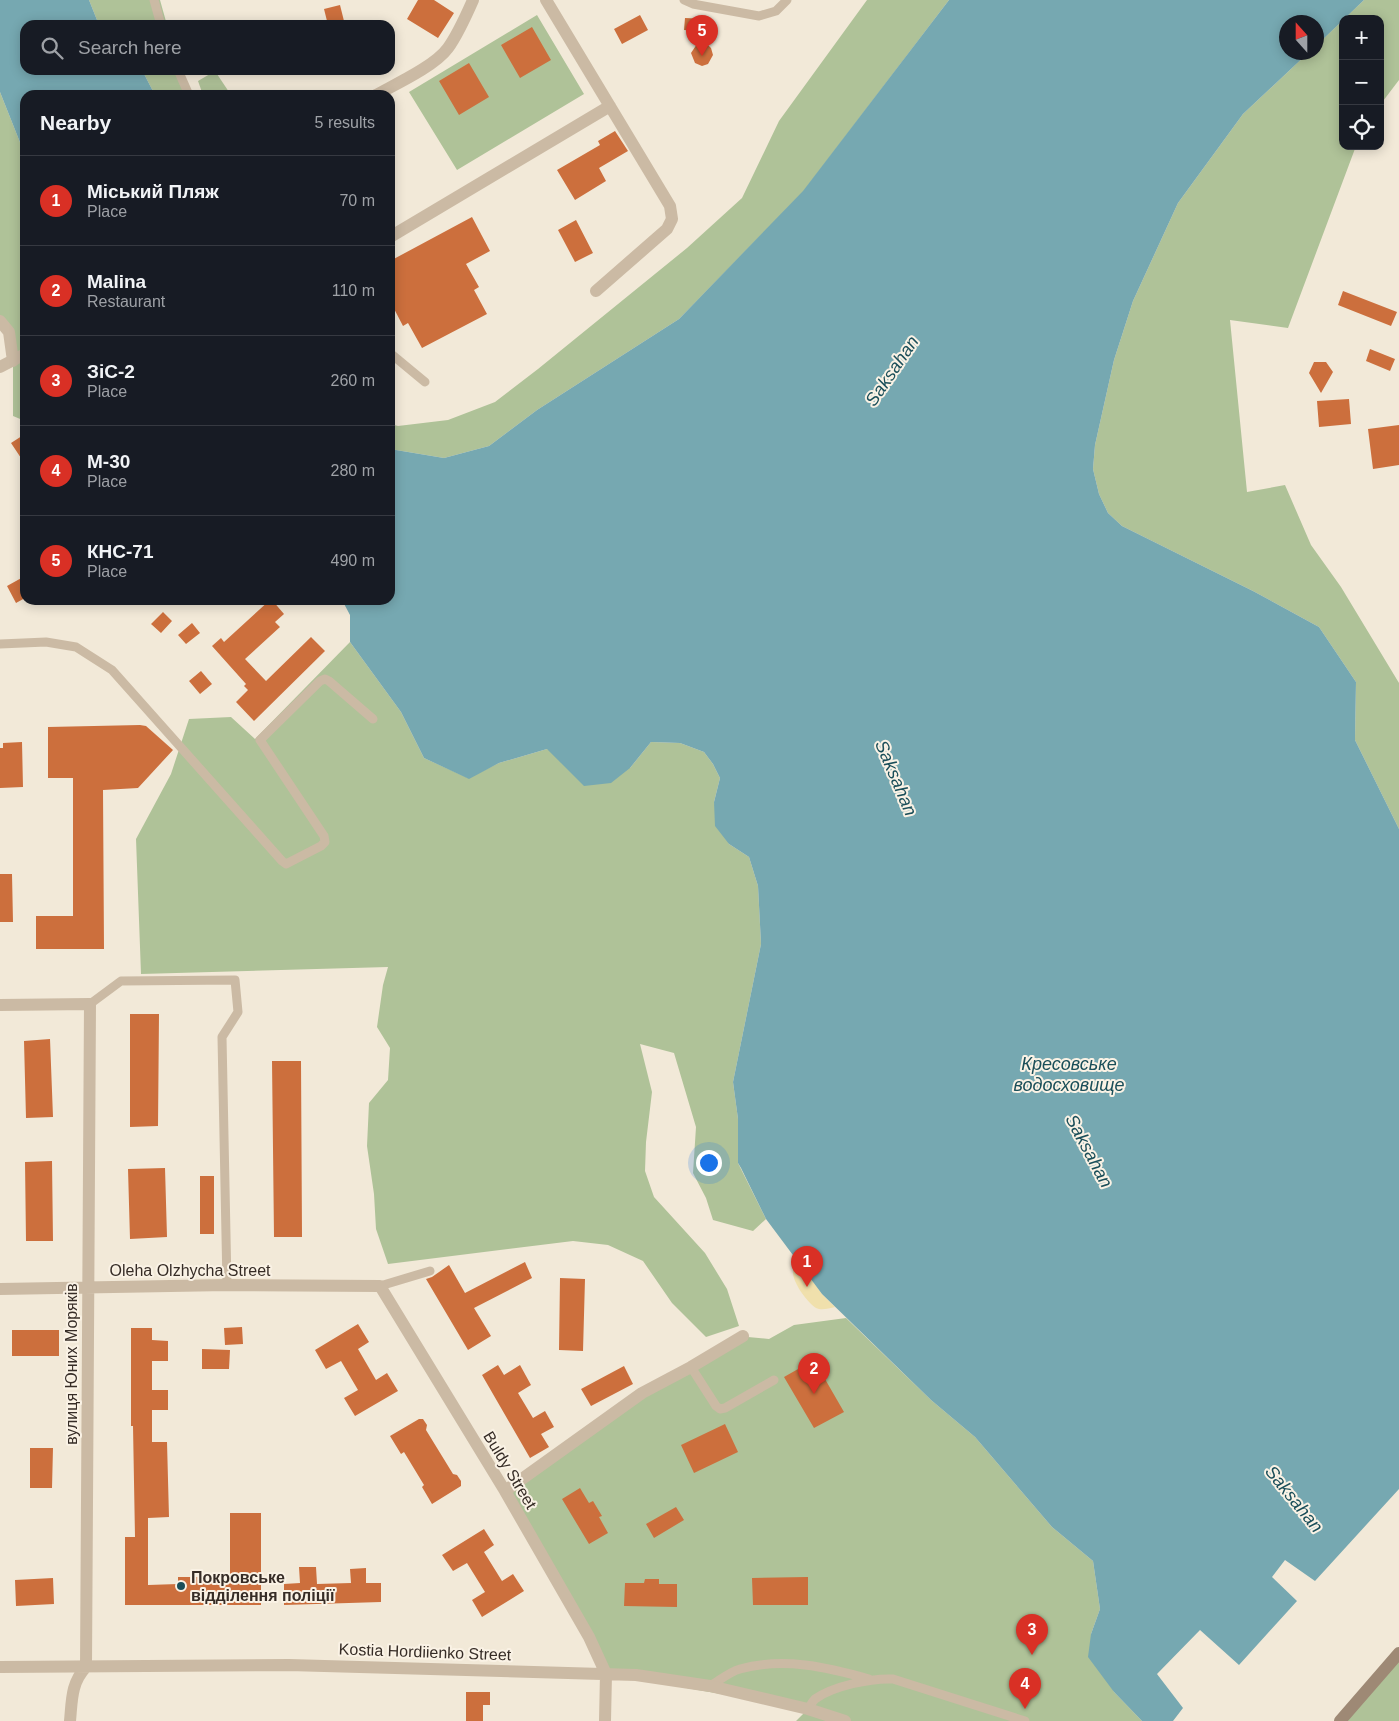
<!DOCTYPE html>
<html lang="en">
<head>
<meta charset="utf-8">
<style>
	:root { --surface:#171b24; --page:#242831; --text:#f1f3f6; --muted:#9ea1a6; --line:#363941; --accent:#d93025 }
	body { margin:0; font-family:Arial,sans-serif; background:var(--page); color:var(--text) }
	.controls { position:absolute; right:15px; top:15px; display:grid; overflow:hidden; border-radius:10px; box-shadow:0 2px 12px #0003 }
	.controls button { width:45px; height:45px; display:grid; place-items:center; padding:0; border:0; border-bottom:1px solid var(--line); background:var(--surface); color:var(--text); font:25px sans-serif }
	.compass { position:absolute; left:1279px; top:15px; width:45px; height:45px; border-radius:50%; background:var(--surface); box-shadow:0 2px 12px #0003; rotate:339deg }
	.you { position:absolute; left:708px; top:1162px; width:18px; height:18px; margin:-12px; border:4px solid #fff; border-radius:50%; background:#1a73e8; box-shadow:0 0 0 8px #1a73e833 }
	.badge { display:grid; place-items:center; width:32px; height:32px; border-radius:50%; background:var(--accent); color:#fff; font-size:16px; font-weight:700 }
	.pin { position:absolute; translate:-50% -41px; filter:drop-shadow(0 1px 2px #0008) }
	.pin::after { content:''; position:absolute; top:26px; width:18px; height:15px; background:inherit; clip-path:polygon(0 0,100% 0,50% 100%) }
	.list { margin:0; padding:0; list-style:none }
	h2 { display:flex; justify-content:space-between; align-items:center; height:65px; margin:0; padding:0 20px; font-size:21px }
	h2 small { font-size:16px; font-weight:400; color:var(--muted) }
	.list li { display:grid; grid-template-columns:32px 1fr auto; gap:15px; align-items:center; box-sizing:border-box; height:90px; padding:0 20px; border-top:1px solid var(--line) }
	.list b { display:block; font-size:19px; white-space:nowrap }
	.list p { margin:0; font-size:16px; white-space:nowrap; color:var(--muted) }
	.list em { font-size:16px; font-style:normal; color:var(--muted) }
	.icon { flex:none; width:28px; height:28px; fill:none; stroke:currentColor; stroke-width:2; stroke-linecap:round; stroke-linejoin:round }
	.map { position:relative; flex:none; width:1399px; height:1721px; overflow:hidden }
	.search { position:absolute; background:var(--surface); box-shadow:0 2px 12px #0003; left:20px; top:20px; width:375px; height:55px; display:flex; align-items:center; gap:12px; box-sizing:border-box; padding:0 18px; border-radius:15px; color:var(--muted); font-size:19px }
	.panel { position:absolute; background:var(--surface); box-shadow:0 2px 12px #0003; left:20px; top:90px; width:375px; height:515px; border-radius:15px }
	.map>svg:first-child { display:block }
	.green { fill:#afc298 }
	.sand { fill:#f0e0ac }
	.water { fill:#76a8b1 }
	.building { fill:#cc6f3d }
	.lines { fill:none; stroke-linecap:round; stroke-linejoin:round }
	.lane { stroke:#cbbaa4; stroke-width:9 }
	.street { stroke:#cbbaa4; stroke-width:12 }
	.secondary { stroke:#9e8975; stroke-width:12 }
	.poi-dot { fill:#1a4e59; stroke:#faf2e5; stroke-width:2 }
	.labels { text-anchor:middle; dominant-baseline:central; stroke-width:4; stroke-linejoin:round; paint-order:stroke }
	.street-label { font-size:16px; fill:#362c26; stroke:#faf2e5 }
	.poi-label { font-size:16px; font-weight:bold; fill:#362c26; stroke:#faf2e5; text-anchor:start }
	.water-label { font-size:18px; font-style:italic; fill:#1a4e59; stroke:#faf2e5 }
</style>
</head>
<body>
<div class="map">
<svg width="1399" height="1721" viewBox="0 0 1399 1721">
	<rect width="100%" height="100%" fill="#f2e9d8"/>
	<path class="green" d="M89 0H160L167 25H99Z
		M867 0H949L803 192 679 319 537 410 489 446 444 458 390 449V424L398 426 448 420 495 402 538 369 687 248 742 198 779 121Z
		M1364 0H1399V80L1380 105V19H1344Z
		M537 15 584 94 457 170 409 92Z
		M1343 20V146H1356L1288 328 1230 320 1247 492 1285 485 1311 545 1341 587 1399 683V829L1355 740 1356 682 1319 627 1253 591 1122 526 1108 513 1099 494 1093 469 1095 445 1114 360 1133 301 1178 203 1243 114 1308 53 1316 52 1317 45Z
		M142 70H178L184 95H155Z
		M215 71 231 95H203L198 81Z
		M0 92 25 155V421L13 416V361L0 321Z
		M350 642 401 712 424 758 468 778 499 763 547 749 630 768 651 742 680 743 704 752 713 764 720 778 714 802 729 844 749 857 758 886 761 944 733 1082 738 1119V1163L766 1219 753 1231 713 1220 706 1198 693 1173 696 1127 674 1053 640 1044 652 1092 646 1142 645 1171 654 1197 705 1253 727 1289 739 1326 706 1337 672 1303 643 1261 608 1245 573 1241 388 1264 376 1229 374 1194 367 1146 369 1103 388 1080 390 1048 377 1027 383 985 388 967 141 974 136 839 171 774 189 719 231 717 255 739Z
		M846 1318 931 1400 975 1437 1052 1527 1093 1561 1100 1609 1091 1634 1114 1692 1142 1721H796L808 1709 606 1674 505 1491 642 1393 748 1337 769 1339 794 1325Z
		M1399 1651V1721H1339Z"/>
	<path class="sand" d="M797 1260 822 1294 835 1307C829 1308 822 1311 816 1308 807 1302 792 1282 793 1271 793 1267 795 1264 797 1260Z"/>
	<path class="water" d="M0 0H89L99 25H25V70H142L155 95H25V155L0 92Z
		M949 0H1364L1317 45 1316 22H1286V52L1308 53 1243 114 1178 203 1133 301 1114 360 1095 445 1093 469 1099 494 1108 513 1122 526 1253 591 1319 627 1356 682 1355 740 1399 829V1489L1315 1581 1285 1560 1272 1577 1297 1601 1239 1665 1200 1630 1157 1674 1183 1708 1173 1721H1142L1114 1692 1088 1657 1091 1634 1100 1609 1093 1561 1052 1527 975 1437 931 1400 822 1294 766 1219 741 1168 738 1163V1119L733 1082 761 944 758 886 749 857 729 844 715 826 714 802 720 778 713 764 704 752 680 743 651 742 630 768 611 783 584 786 547 749 499 763 469 779 424 758 401 712 350 642V615L342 600H390V449L444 458 489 446 537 410 679 319 803 191Z"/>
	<path class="building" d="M418 0H434L454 13 438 38 407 19Z
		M340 5 345 25H328L324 9Z
		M640 15 648 30 622 44 614 29Z
		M685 18 708 19 706 32 684 30Z
		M532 27 551 60 520 78 501 45Z
		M701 38 711 48 713 55 708 64 702 66 695 63 691 53Z
		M469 63 489 97 459 115 439 81Z
		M615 131 628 151 599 168 606 181 575 200 557 170 600 145 598 141Z
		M472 217 490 251 466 264 479 287 474 290 487 314 422 348 408 323 403 326 390 301V261Z
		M576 220 593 253 575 262 558 230Z
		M1343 291 1397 312 1391 326 1338 305Z
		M1370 349 1395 359 1390 371 1366 361Z
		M1314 362H1326L1333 372 1321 393 1309 373Z
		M1349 399 1351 424 1319 427 1317 401Z
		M1399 425V465L1373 469 1368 429Z
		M25 434V464L11 443Z
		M25 576V598L16 603 7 586Z
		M270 600H272L284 614 275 622 280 627 245 659 266 681 311 637 325 651 254 721 236 702 248 690 244 686 246 684 212 646 221 638 224 642Z
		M163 612 172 621 161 633 151 624Z
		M192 623 200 633 186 644 178 635Z
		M201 671 212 684 200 694 189 681Z
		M140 725 146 726 173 750 138 788 103 790 104 949H36V916H73V778H48V727Z
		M22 742 23 787 0 788V748H3V743Z
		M0 874H12L13 922H0Z
		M130 1014H159L158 1126 130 1127Z
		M50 1039 53 1117 26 1118 24 1041Z
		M272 1061H301L302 1237H274Z
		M52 1161 53 1241H26L25 1162Z
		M165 1168 167 1237 130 1239 128 1169Z
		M200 1176H214V1234H200Z
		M525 1262 532 1278 474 1308 491 1336 468 1350 426 1279 432 1277 449 1265 465 1293Z
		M560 1278 585 1279 583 1351 559 1350Z
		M358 1324 369 1342 358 1349 376 1380 387 1373 398 1391 355 1416 344 1398 358 1390 341 1361 326 1369 315 1350Z
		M242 1327 243 1344 225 1345 224 1328Z
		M131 1328H152V1340L168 1341V1361H152V1390H168V1410H152V1442H167L169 1517 148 1518V1585L178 1584V1577H230V1513H261V1605H125V1537H135L133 1426H131Z
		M12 1330H59V1356H12Z
		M202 1349 230 1350 229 1369H202Z
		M814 1360 844 1412 814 1428 784 1377Z
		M498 1365 504 1375 520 1365 531 1385 518 1393 533 1418 545 1411 554 1427 541 1434 549 1447 530 1458 482 1375Z
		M624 1366 633 1384 591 1406 581 1389Z
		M419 1419H423L427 1425 426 1430 453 1474 457 1475 461 1481V1486L432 1504 422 1487 424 1485 404 1452 401 1454 390 1436Z
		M725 1424 738 1452 694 1473 681 1445Z
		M30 1448H53L52 1488H30Z
		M580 1488 589 1503 593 1501 602 1516 599 1517 608 1533 589 1544 562 1499Z
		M676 1507 684 1520 654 1538 646 1524Z
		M484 1529 494 1545 484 1552 502 1581 513 1574 524 1591 482 1617 472 1600 485 1592 467 1563 453 1571 442 1555Z
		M299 1567H316L317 1584 351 1583 350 1569 366 1568V1583H381V1602L284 1605V1584L300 1583Z
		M808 1577V1605H753L752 1578Z
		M53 1578 54 1604 16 1606 15 1580Z
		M645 1579H659V1584H677V1607L624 1606 625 1583H644Z
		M466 1692H490V1705H483V1721H466Z"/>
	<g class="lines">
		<path class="lane" d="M154 0 161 25
			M684 0 693 4 759 16 776 11 787 0
			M178 70 189 95
			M390 353 425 382
			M0 644 46 642 76 647 112 670 282 861 286 864 321 846 325 842 324 836 260 740 320 681 325 679 329 681 373 719
			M90 1004 121 981 235 980 238 1012 222 1037 227 1285
			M380 1286 430 1271
			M691 1367 716 1406 720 1409 725 1408 774 1380
			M710 1686C719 1681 729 1672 740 1669 783 1657 827 1667 869 1679
			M808 1709C810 1706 812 1702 815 1699 833 1686 871 1678 893 1679L1025 1721"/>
		<path class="street" d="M546 0 670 206 672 219 667 229 596 291
			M376 95C396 84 435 66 448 48 458 34 466 16 473 0
			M390 237 610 106
			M0 321 9 332 13 361
			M0 367 25 354
			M0 1005 90 1004 86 1667C71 1683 72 1700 70 1721
			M0 1289 227 1285 380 1286 505 1491 589 1637 606 1674 605 1721
			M505 1491 642 1393 691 1367 743 1336
			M0 1667 289 1665 636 1675 710 1686 808 1709 845 1721"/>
		<path class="secondary" d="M1340 1721 1399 1653"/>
	</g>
	<circle class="poi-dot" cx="181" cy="1586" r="5"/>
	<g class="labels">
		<g class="street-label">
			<text x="190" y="1270">Oleha Olzhycha Street</text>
			<text transform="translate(71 1364) rotate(-90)">вулиця Юних Моряків</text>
			<text transform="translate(510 1470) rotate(59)">Buldy Street</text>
			<text transform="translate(425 1652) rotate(2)">Kostia Hordiienko Street</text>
		</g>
		<g class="poi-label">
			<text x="191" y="1577">Покровське<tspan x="191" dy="18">відділення поліції</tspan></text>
		</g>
		<g class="water-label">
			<text transform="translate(892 371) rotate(-56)">Saksahan</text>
			<text transform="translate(896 778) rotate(67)">Saksahan</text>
			<text x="1069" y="1064">Кресовське<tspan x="1069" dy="21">водосховище</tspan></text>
			<text transform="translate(1089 1151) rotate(62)">Saksahan</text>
			<text transform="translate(1294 1499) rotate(51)">Saksahan</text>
		</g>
	</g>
</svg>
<div class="controls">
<button>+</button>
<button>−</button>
<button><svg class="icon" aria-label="locate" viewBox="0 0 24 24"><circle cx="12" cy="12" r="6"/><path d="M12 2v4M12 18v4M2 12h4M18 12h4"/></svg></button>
</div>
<svg class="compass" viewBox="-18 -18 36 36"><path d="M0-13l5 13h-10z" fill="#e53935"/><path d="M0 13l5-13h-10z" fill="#9ea1a6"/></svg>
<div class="you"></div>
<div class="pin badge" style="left:807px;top:1287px">1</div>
<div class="pin badge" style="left:814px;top:1394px">2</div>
<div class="pin badge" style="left:1032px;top:1655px">3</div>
<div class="pin badge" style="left:1025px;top:1709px">4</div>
<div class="pin badge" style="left:702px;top:56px">5</div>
<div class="search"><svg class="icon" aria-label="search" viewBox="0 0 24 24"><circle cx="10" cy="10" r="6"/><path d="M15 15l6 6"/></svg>Search here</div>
<section class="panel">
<h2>Nearby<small>5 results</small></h2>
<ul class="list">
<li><span class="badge">1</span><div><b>Міський Пляж</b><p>Place</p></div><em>70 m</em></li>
<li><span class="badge">2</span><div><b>Malina</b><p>Restaurant</p></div><em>110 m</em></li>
<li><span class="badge">3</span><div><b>ЗіС-2</b><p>Place</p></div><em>260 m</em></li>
<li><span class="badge">4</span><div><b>М-30</b><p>Place</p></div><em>280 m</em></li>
<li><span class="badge">5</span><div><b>КНС-71</b><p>Place</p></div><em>490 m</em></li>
</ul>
</section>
</div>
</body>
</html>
